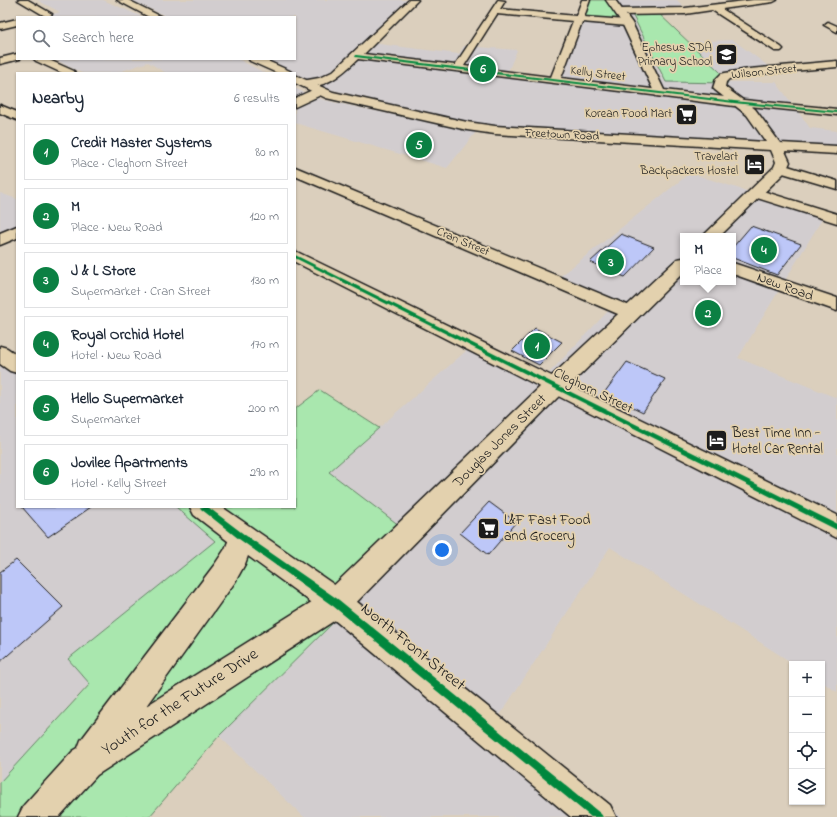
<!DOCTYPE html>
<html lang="en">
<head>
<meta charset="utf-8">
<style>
	:root { --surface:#fff; --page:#f2f2f3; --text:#1f2937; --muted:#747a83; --line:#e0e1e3; --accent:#0b8043 }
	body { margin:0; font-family:"Indie Flower",sans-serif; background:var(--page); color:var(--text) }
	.controls { position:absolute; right:12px; bottom:12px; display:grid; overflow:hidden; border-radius:0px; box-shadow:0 1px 3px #0004 }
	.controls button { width:36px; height:36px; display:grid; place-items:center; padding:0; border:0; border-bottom:1px solid var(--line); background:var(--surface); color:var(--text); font:20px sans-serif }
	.you { position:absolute; left:442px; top:550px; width:14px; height:14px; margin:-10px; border:3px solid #fff; border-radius:50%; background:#1a73e8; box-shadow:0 0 0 6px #1a73e833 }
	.badge { display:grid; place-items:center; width:26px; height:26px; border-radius:50%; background:var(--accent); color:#fff; font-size:13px; font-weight:700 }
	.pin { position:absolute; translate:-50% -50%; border:2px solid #fff; box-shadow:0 1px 4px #0006 }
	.popup { position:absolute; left:680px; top:233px; width:56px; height:52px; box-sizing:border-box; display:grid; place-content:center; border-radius:0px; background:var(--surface); filter:drop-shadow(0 1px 3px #0005); font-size:13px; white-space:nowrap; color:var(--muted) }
	.popup b { font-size:15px; color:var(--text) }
	.popup::after { content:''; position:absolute; left:50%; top:100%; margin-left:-8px; border:8px solid transparent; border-top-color:var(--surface) }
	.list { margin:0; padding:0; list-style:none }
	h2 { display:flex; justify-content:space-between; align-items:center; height:52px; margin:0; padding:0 16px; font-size:17px }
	h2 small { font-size:13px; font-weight:400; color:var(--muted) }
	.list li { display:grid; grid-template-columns:26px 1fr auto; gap:12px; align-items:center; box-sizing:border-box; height:56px; margin:0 8px 8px; padding:0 8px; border:1px solid var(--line); border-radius:0px }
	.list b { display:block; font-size:15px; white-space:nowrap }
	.list p { margin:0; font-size:13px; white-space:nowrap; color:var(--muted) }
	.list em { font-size:13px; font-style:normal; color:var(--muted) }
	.icon { flex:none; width:22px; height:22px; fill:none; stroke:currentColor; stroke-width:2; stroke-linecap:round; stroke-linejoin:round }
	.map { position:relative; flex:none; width:837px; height:817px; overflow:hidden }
	.search { position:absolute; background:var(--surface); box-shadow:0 1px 3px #0004; left:16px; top:16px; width:280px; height:44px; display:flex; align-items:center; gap:10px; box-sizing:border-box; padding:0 14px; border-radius:0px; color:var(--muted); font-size:15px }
	.panel { position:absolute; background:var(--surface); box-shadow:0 1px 3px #0004; left:16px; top:72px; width:280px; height:436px; border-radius:0px }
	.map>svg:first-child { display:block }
	.built { fill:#d2cdcf; fill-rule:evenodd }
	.green { fill:#a9e7ae; stroke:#628265 }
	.building { fill:#bdc7f8; stroke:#1c1c1c }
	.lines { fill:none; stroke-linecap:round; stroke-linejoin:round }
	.minor-casing { stroke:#1c1c1c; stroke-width:3 }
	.tertiary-casing { stroke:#1c1c1c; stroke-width:3 }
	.secondary-casing { stroke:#1c1c1c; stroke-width:3 }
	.minor { fill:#e3d1ae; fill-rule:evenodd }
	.tertiary { fill:#e3d1ae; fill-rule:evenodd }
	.secondary { fill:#e3d1ae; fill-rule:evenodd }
	.cycleway-casing { stroke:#e3d1ae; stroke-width:2 }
	.cycleway { fill:#00873e; fill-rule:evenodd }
	.labels { text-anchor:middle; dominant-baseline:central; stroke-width:3.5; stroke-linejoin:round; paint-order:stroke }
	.far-poi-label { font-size:12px; fill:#1c1c1c; stroke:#e3d1ae; text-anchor:end }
	.far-street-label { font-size:12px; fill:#1c1c1c; stroke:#e3d1ae }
	.street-label { font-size:14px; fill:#1c1c1c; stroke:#e3d1ae }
	.poi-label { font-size:14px; fill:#1c1c1c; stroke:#e3d1ae; text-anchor:start }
	.near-street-label { font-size:17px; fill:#1c1c1c; stroke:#e3d1ae }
</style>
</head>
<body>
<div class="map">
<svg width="837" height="817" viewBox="0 0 837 817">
	<rect width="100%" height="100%" fill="#dbcfbd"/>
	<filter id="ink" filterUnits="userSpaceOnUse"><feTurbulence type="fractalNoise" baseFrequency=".025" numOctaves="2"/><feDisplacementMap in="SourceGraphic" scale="8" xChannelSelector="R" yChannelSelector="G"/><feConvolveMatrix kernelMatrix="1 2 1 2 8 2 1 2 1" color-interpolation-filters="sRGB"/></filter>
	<g filter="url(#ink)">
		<path class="built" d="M37 0H103L143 17H43L60 12Z
			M130 0H407L363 42 459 54 464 46 517 50 507 74 552 81 585 20 618 15 606 0H677L683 6 632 14 666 82H776L810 128 837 131V146L555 132 511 128 469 122 328 89 264 59H295V17H168Z
			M733 40 771 68 720 72 688 42Z
			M54 59H238L265 73H166L148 62 116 73H82Z
			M295 88 313 97 337 103 476 132 447 168 295 123Z
			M690 173 824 216 738 358 837 398V692L822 682V664H794L610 547 498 718 621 817H304L219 736 353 603 412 535 329 472 475 343 545 377 612 307 553 282ZM683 236H733V282H683Z
			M0 193 17 199V225L0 234Z
			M0 362 17 375V507H176L216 541 68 659 90 683 0 782Z"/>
		<path class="green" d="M589 0H606L618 15 621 23 585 20Z
			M655 10 720 72 728 83 666 82 632 14Z
			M320 390 379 428 329 472 412 535 353 603 219 736 149 817H0V782L90 684 68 659 215 541 176 507H295V409Z"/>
		<path class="building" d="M751 226 801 244 777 275 733 258V247Z
			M621 234 654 247 625 277 590 262Z
			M535 328 562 342 539 365 512 351Z
			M627 362 665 379 643 412 604 393Z
			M489 502 516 522 488 555 460 533Z
			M22 507H91L48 537Z
			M16 560 63 607 0 662V572Z"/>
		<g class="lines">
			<defs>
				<path id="minor" d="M18 0H28L52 14 48 17 45 16Z
					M409 0H418L364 54 455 65 498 0 505 1 500 9 576 16 582 0H590L584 17 627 20 631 23 627 26 582 22 561 78 660 90 665 93 660 96 358 59C343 73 324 91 302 85L301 83 302 81 319 78 332 72ZM497 14 573 21 551 77 464 66Z
					M753 0H777L773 2 722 9 781 47 783 49 781 51H775L712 10 685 14 619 15 615 12 619 9 685 8Z
					M17 19V25L0 29V23Z
					M828 22 837 26V32L824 25Z
					M17 54V59H20L0 64V58Z
					M34 59H47L74 71 75 73H62L36 61Z
					M734 99 837 109V115L730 104 728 102 730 100Z
					M0 105 17 112V120L0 113Z
					M781 164 837 181V189L776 171 774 168 776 165Z
					M295 167 637 309 640 313 637 317 631 319 625 317 295 176Z
					M756 189 837 214V223L751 196 749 193 751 190Z
					M295 251 837 515V538L295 262Z"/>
				<path id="tertiary" d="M606 0H615L632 23 664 90 734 98 738 99 740 102 738 105 734 106 656 96 622 23Z
					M319 87 323 88 325 91 323 94 295 107V98Z
					M17 226V238L0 245V233Z
					M733 263 837 298V311L733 274Z
					M0 346 7 348 17 355V373L10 371 0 364Z
					M190 507H222L346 593 610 805 616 817H571L326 613 233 545 194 515Z"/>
				<path id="secondary" d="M117 0H128L162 17H149Z
					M249 59H263L290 71 292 73H277L250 61Z
					M837 61V67L749 75 729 79 726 82 725 87 755 109 780 143 837 146V154L785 151 790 162 786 171 720 236H703L774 167 776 162 771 150 495 134 467 130 326 98 295 83V75L333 92 467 122 495 126 766 142 747 115 715 90 713 88 716 79 721 74 725 73 749 69Z
					M683 258V273L557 398 346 613 97 775 59 817H18L24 805 73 751 78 748 81 740 215 564 225 549 233 529 242 525 251 529 255 537 245 564 235 582 146 706 326 593 541 386 677 259Z"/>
			</defs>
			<use href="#minor" class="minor-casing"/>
			<use href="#tertiary" class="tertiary-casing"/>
			<use href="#secondary" class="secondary-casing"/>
			<use href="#minor" class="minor"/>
			<use href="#tertiary" class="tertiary"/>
			<use href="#secondary" class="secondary"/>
			<defs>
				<path id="cycleway" d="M356 55 734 101 837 111V113L734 103 355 57Z
					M295 255 837 524V530L295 258Z
					M200 507H208L245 535 339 600 601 814 603 817H591L333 606 239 539 201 509Z"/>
			</defs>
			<use href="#cycleway" class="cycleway-casing"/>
			<use href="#cycleway" class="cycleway"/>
		</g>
	</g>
	<defs>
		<symbol id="school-square" viewBox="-11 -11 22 22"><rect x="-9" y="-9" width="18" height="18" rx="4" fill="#1c1c1c" stroke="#e3d1ae"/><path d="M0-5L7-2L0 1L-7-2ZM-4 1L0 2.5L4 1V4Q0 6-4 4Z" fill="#fff"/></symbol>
		<symbol id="supermarket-square" viewBox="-11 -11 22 22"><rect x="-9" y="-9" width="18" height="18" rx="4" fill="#1c1c1c" stroke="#e3d1ae"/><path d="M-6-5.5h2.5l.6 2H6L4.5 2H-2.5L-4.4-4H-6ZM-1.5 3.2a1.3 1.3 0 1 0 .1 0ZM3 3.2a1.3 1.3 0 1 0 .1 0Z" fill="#fff"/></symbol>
		<symbol id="hotel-square" viewBox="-11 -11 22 22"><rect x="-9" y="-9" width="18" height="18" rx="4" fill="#1c1c1c" stroke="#e3d1ae"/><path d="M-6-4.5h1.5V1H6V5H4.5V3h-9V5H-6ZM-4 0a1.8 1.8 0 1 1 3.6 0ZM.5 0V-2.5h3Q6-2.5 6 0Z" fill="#fff"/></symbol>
	</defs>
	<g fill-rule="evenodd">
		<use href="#school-square" x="714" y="42" width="25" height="25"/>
		<use href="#supermarket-square" x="674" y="102" width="25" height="25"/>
		<use href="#hotel-square" x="742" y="152" width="25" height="25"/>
		<use href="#hotel-square" x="704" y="428" width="25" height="25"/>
		<use href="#supermarket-square" x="476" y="516" width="25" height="25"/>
	</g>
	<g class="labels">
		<g class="far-poi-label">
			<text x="712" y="48">Ephesus SDA<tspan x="712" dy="14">Primary School</tspan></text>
			<text x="672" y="114">Korean Food Mart</text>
			<text x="738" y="157">Travelart<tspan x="738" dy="14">Backpackers Hostel</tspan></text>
		</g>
		<g class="far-street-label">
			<text transform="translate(764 72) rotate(-6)">Wilson Street</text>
			<text transform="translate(598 74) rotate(7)">Kelly Street</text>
			<text transform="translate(562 135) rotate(3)">Freetown Road</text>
			<text transform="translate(463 242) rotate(23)">Cran Street</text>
		</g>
		<g class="street-label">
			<text transform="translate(785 287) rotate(20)">New Road</text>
			<text transform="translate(593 391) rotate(26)">Cleghorn Street</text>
			<text transform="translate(500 441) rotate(-45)">Douglas Jones Street</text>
		</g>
		<g class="poi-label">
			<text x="732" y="433">Best Time Inn -<tspan x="732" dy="16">Hotel Car Rental</tspan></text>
			<text x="504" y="520">L&amp;F Fast Food<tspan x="504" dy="16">and Grocery</tspan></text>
		</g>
		<g class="near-street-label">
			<text transform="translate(413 647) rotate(39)">North Front Street</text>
			<text transform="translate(180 702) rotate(-33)">Youth for the Future Drive</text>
		</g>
	</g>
</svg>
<div class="controls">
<button>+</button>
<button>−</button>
<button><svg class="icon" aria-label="locate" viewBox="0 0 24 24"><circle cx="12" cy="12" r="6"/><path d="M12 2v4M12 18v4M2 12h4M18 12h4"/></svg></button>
<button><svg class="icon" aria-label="layers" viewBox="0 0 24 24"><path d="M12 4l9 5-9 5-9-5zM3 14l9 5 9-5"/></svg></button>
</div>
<div class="you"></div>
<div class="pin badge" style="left:537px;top:346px">1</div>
<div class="pin badge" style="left:708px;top:313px">2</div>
<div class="popup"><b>M</b>Place</div>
<div class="pin badge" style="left:611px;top:262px">3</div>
<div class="pin badge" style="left:764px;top:250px">4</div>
<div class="pin badge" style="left:419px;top:145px">5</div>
<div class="pin badge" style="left:483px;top:69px">6</div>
<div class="search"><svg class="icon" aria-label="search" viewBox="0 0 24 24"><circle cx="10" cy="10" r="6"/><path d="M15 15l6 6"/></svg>Search here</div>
<section class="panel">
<h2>Nearby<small>6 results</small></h2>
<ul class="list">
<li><span class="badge">1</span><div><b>Credit Master Systems</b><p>Place · Cleghorn Street</p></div><em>80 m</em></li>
<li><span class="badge">2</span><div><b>M</b><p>Place · New Road</p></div><em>120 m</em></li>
<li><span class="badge">3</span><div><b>J &amp; L Store</b><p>Supermarket · Cran Street</p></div><em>130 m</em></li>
<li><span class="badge">4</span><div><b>Royal Orchid Hotel</b><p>Hotel · New Road</p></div><em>170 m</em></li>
<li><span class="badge">5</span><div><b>Hello Supermarket</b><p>Supermarket</p></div><em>200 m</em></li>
<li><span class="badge">6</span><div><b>Jovilee Apartments</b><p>Hotel · Kelly Street</p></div><em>290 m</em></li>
</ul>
</section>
</div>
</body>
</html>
